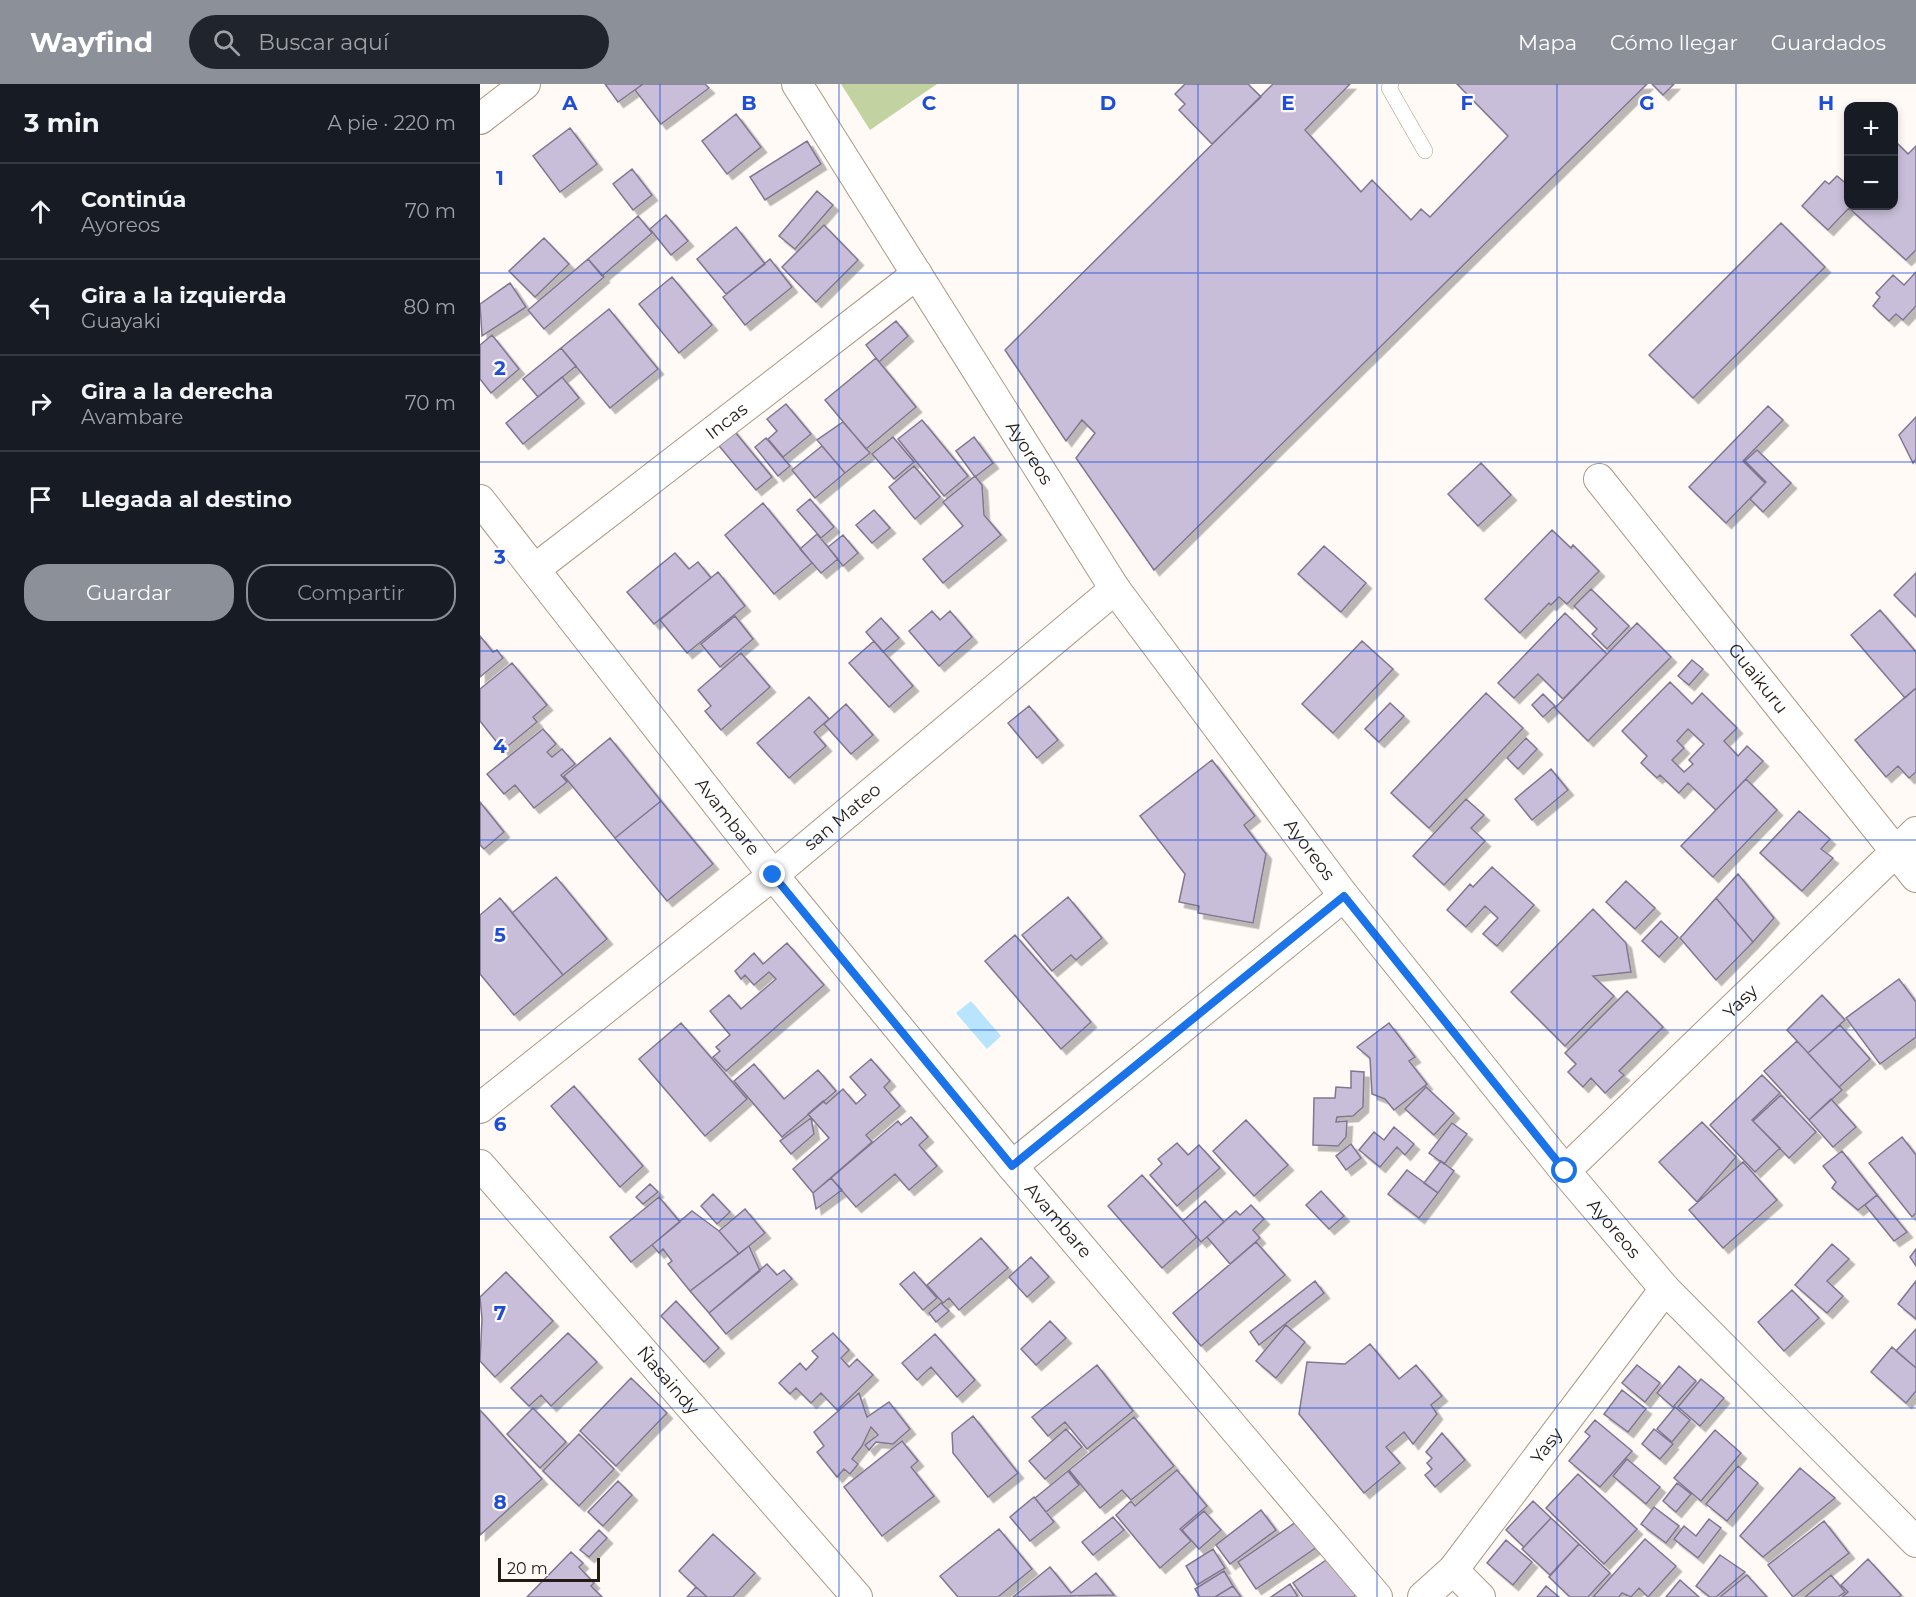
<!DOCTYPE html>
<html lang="es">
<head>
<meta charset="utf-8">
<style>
	:root { --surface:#171b24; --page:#20242c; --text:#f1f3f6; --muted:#9ea1a6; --line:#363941; --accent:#8c9099 }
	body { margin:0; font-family:Montserrat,sans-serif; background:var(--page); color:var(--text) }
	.controls { position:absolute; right:18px; top:18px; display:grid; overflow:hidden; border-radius:12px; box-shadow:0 3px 9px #0003 }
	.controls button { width:54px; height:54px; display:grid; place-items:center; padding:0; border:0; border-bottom:2px solid var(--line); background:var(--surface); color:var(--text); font:30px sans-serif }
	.scale { position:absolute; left:18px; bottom:15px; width:102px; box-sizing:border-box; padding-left:6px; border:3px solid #241b14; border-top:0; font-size:16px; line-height:21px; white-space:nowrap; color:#241b14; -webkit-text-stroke:4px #fffaf6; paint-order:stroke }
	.stop { position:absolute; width:18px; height:18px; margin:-14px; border:4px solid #1a73e8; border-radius:50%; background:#fff }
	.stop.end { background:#1a73e8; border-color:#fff; box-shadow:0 2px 6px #0008 }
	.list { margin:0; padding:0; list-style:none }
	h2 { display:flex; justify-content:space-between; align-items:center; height:78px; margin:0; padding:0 24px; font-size:26px }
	h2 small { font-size:20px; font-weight:400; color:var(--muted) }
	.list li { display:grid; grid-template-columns:39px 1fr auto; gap:18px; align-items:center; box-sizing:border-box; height:96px; padding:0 24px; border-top:2px solid var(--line) }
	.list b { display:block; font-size:22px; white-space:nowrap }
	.list p { margin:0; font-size:20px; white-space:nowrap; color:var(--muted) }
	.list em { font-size:20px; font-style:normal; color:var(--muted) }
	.actions { display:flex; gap:12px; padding:18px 24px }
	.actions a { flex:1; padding:14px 0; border:2px solid var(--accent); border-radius:24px; text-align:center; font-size:21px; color:var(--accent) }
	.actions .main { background:var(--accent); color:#fff }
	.icon { flex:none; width:33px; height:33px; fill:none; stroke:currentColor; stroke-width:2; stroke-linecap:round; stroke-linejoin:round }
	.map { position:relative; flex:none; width:1436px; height:1513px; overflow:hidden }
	header { display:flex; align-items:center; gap:36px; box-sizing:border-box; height:84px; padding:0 30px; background:var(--accent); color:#fff }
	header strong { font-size:28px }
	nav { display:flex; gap:33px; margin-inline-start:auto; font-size:21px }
	.search { width:420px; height:54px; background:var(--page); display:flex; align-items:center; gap:15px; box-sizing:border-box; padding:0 21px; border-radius:33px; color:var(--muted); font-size:22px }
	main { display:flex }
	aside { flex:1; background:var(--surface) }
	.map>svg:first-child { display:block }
	.green { fill:#c3d2a1 }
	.water { fill:#b8e4fe }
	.building { fill:#c8bed9; stroke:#817790; stroke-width:1.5; fill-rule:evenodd; filter:url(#shadow) }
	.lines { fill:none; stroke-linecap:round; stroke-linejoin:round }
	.service-casing { stroke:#ae9884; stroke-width:16 }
	.minor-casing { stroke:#ae9884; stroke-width:32 }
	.service { stroke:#fff; stroke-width:15 }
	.minor { stroke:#fff; stroke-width:30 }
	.route { stroke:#1a73e8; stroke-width:8 }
	.grid { fill:none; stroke:#1d4ed8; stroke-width:1.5; stroke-opacity:0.55 }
	.labels { text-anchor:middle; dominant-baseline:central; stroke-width:4.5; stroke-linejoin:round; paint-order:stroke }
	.street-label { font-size:18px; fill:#241b14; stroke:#fffaf6 }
	.grid-label { font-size:20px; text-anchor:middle; font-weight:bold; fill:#1d4ed8; stroke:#fffaf6; stroke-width:4.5; stroke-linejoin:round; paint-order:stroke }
</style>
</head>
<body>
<header>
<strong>Wayfind</strong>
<div class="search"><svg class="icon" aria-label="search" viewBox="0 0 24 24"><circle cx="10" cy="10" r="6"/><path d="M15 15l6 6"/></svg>Buscar aquí</div>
<nav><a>Mapa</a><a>Cómo llegar</a><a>Guardados</a></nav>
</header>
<main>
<aside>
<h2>3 min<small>A pie · 220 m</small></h2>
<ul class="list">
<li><svg class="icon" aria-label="ahead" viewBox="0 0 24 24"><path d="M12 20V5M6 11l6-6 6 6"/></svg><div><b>Continúa</b><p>Ayoreos</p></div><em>70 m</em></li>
<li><svg class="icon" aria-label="left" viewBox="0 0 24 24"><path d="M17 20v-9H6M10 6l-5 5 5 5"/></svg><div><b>Gira a la izquierda</b><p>Guayaki</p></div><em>80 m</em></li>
<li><svg class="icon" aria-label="right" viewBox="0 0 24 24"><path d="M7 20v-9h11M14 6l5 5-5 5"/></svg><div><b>Gira a la derecha</b><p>Avambare</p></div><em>70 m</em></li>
<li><svg class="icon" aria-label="arrive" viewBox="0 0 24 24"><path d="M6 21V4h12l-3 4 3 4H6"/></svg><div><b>Llegada al destino</b></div></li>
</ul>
<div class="actions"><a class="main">Guardar</a><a>Compartir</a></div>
</aside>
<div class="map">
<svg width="1436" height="1513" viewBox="0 0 1436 1513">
	<defs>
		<filter id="shadow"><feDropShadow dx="5.5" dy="5.5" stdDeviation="0" flood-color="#0004"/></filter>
	</defs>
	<rect width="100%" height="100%" fill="#fffaf6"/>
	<path class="green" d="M361 0H457L390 46Z"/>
	<path class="water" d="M491 917 521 952 507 965 476 929Z"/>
	<path class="building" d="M125 0H163L138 18Z
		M163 0H225L229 4 181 40 155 6Z
		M705 0H768L781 13 732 60 699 26 705 20 695 10Z
		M793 0H870L825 46 881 108 892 96 931 136 941 125 950 133 1028 52 977 0H1167L674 486 596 374 615 349 602 336 586 357 525 266Z
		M1172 0H1194L1183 11Z
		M256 30 281 63 247 90 222 57Z
		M90 44 117 80 80 108 53 72Z
		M1414 56 1428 70 1436 62V166L1426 176 1369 124 1348 146 1322 122 1345 97 1349 100 1357 92 1368 101V122H1414Z
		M327 57 341 80 285 116 270 93Z
		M152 85 172 111 153 126 133 100Z
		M337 107 353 121 315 165 299 152Z
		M186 131 208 157 191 171 170 145Z
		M158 132 172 149 122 192 108 175Z
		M1301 139 1345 183 1213 314 1169 271Z
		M344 141 378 176 336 218 302 183Z
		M256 143 285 180 246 210 217 175Z
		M64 154 89 180 55 213 29 187Z
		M108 175 124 193 64 245 48 226Z
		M290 175 312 203 265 241 243 213Z
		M1436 188V222L1423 236 1416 230 1409 237 1393 222 1400 213 1396 209 1413 191 1424 201Z
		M192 193 232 241 199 269 159 220Z
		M30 199 46 223 2 252 0 220Z
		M129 225 178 285 130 324 81 264Z
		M416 237 428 252 399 278 386 261Z
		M12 251 39 285 11 309 0 295V261Z
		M81 264 96 282 58 313 43 295Z
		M396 274 436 323 386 365 345 316Z
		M82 293 99 314 43 360 26 339Z
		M306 320 331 350 303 373 288 355 297 347 287 335Z
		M1288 322 1303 336 1263 377 1285 399 1246 439 1209 403Z
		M1436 333V375L1433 379 1419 351Z
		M442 336 488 392 464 412 418 355Z
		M363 338 390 369 365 389 337 356Z
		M251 343 292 393 276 406 235 357Z
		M413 353 434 378 414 395 392 370Z
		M494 353 513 379 495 393 476 367Z
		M286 354 310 382 298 392 275 363Z
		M342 362 365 389 335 414 312 386Z
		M1277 366 1311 399 1283 428 1270 415 1286 398 1265 377Z
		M1001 379 1031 411 998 442 968 410Z
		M434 382 460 413 435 435 409 403Z
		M495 392 502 401 504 431 521 451 463 499 443 475 483 442 463 418Z
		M330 415 354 443 341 454 317 426Z
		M283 419 332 479 294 510 245 451Z
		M394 426 410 444 392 459 376 441Z
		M1072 446 1091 464 1093 461 1119 487 1087 520 1079 513 1071 521 1069 519 1040 549 1005 515Z
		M337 450 358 475 341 489 320 465Z
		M363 451 378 469 363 482 348 463Z
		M844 462 886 499 861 528 818 490Z
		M195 469 209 485 218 478 231 494 174 540 147 508Z
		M238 488 265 522 207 569 180 536Z
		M1436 489V533L1414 511Z
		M1111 505 1149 542 1127 565 1112 550 1117 545 1094 522Z
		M1400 526 1436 568V604L1425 614 1371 551Z
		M452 527 460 536 470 527 492 553 459 582 429 547Z
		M1085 529 1127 570 1083 615 1058 590 1034 614 1018 599Z
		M255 532 273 555 240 583 221 560Z
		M401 534 419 554 403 568 386 548Z
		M1157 539 1191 573 1108 657 1075 624Z
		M0 552 13 568 17 566 23 574 0 593Z
		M394 557 433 602 409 623 369 579Z
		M882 557 913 585 853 649 822 620Z
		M261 569 290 603 241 646 225 627 231 622 218 606Z
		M1212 576 1223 585 1209 601 1198 592Z
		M32 579 67 621 53 633 57 638 23 666 0 637V605Z
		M1190 598 1212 620 1222 609 1257 644 1244 657 1258 672 1267 662 1283 677 1236 726 1208 699 1199 709 1180 691 1177 694 1161 679 1167 672 1142 647ZM1208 645 1224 660 1209 676 1213 680 1204 688 1192 676 1204 664 1197 657Z
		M1436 604V688L1429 694 1418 682 1406 693 1375 656Z
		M1006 609 1043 644 949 744 911 709Z
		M1063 610 1075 622 1063 633 1052 621Z
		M329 613 349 635 334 648 346 662 309 694 277 659Z
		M910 619 924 632 899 658 885 645Z
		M366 620 393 651 371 670 344 640Z
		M549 622 578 656 557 674 528 639Z
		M63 645 76 660 67 668 72 673 82 665 95 680 81 691 87 698 54 724 35 701 24 710 7 690Z
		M130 654 181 717 135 754 84 692Z
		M1046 654 1057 665 1038 685 1027 674Z
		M732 676 775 732 764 741 786 770 773 839 718 829 719 822 699 818 705 790 660 732Z
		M1071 685 1088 706 1052 736 1035 715Z
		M1266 695 1297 726 1233 793 1201 762Z
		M986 715 1004 731 991 744 1005 757 964 801 933 772Z
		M181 717 233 780 187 817 135 754Z
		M0 718 24 748 4 765 0 761Z
		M1319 727 1350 755 1341 765 1353 774 1322 807 1280 769Z
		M1012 783 1054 821 1017 862 1003 850 1018 834 1005 822 986 843 967 826 990 800 993 803Z
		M1258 790 1294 834 1273 858 1236 814Z
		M76 793 127 855 83 891 32 829Z
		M1146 797 1175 824 1155 845 1126 818Z
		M588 813 622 854 596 876 591 871 572 887 542 851Z
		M20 814 83 891 34 931 0 890V831Z
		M1236 814 1273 858 1236 896 1200 854Z
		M1113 825 1146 859 1151 888 1113 892 1134 912 1085 962 1031 908Z
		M1181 837 1198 853 1179 873 1162 857Z
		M535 851 611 938 581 965 505 877Z
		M307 859 344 901 246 987 233 973 240 967 236 963 250 951 230 927 249 911 261 925 296 895 289 888 274 901 265 891 261 895 255 887 274 869 283 880Z
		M1419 895 1436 918V953L1400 980 1366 934Z
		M1147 907 1183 943 1139 987 1144 991 1125 1009 1111 994 1103 1003 1088 988 1096 980 1085 969Z
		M1342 911 1365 936 1328 969 1307 946Z
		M201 939 267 1015 225 1052 159 975Z
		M909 939 935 973 929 977 947 1000 914 1026 905 1015 892 1010 890 974 877 963Z
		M1360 941 1390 975 1359 1003 1328 969Z
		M1317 957 1362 1006 1329 1036 1284 987Z
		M391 975 410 997 404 1003 420 1022 386 1051 392 1058 333 1109 313 1085 349 1054 328 1030 343 1017 346 1020 363 1005 376 1020 386 1011 370 993Z
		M274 980 304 1015 338 986 356 1007 302 1053 254 997Z
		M871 987 884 988 883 1023 873 1032 857 1033 856 1038 867 1037 866 1053 858 1062 833 1061 834 1014H855L856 1003 871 1004Z
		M1282 991 1300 1009 1272 1036 1300 1064 1275 1088 1230 1041Z
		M94 1002 163 1082 140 1103 71 1022Z
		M946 1003 974 1029 954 1051 925 1025Z
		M1301 1011 1336 1048 1309 1074 1273 1037Z
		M1351 1015 1376 1043 1353 1063 1329 1036Z
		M431 1033 448 1053 439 1061 457 1082 429 1106 415 1090 376 1123 351 1094 418 1037 421 1041Z
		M331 1034 334 1050 311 1070 300 1057Z
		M766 1036 808 1081 774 1112 733 1067Z
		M1222 1038 1256 1073 1217 1118 1179 1078Z
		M972 1039 987 1050 964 1080 949 1069Z
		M914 1043 934 1060 925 1071 917 1063 900 1083 879 1066 894 1048 904 1056Z
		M1422 1053 1436 1071V1129L1432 1133 1389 1079Z
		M697 1059 708 1071 719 1061 740 1084 697 1122 670 1091 682 1080 678 1075Z
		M871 1060 881 1074 866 1086 856 1072Z
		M1362 1067 1397 1111 1378 1126 1352 1104 1356 1098 1343 1082Z
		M961 1077 974 1087 958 1109 944 1099Z
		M1263 1078 1297 1116 1243 1164 1209 1126Z
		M927 1086 958 1109 939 1134 908 1110Z
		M662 1091 717 1153 682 1184 628 1122Z
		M351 1094 362 1106 336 1125 333 1109Z
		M170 1100 178 1108 163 1120 156 1113Z
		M841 1107 864 1132 849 1145 826 1121Z
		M233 1110 250 1128 237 1140 221 1122Z
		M1397 1111 1427 1148 1414 1157 1385 1121Z
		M179 1113 200 1138 151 1178 130 1153Z
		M725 1117 744 1138 721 1158 703 1137Z
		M771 1121 784 1135 773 1146 780 1154 750 1180 727 1153 756 1127 760 1131Z
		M265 1125 285 1149 259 1170 239 1147Z
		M212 1127 239 1147 259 1170 210 1207 188 1180 192 1177 183 1165 179 1169 172 1161Z
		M501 1154 528 1184 479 1226 469 1214 463 1219 447 1201Z
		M776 1158 805 1191 721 1262 693 1229Z
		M1352 1160 1369 1175 1347 1197 1363 1212 1347 1229 1315 1201Z
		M269 1162 280 1187 229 1229 210 1207Z
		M1436 1165V1182L1430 1173Z
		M551 1173 569 1193 547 1213 529 1193Z
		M287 1180 297 1191 304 1186 312 1195 246 1250 229 1229Z
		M26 1188 73 1237 15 1293 0 1277 2 1235 0 1213Z
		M434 1188 457 1214 443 1226 420 1200Z
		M835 1197 844 1209 779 1261 770 1248Z
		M1436 1197V1235L1418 1220Z
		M1312 1206 1339 1234 1304 1267 1278 1238Z
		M196 1217 239 1264 224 1278 181 1232Z
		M461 1219 469 1227 456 1238 449 1229Z
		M570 1237 586 1254 556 1281 541 1265Z
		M806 1241 825 1258 796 1294 776 1277Z
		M1436 1245V1284L1416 1267Z
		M88 1249 117 1278 71 1322 61 1311 49 1322 31 1304Z
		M353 1249 369 1266 361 1274 369 1283 377 1275 393 1291 357 1326 341 1309 331 1319 316 1304 310 1310 299 1299 320 1279 326 1286 338 1273 332 1267Z
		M455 1250 495 1296 477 1313 451 1283 437 1296 422 1279Z
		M890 1260 919 1295 936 1281 962 1312 951 1321 957 1330 933 1360 924 1348 906 1363 920 1379 884 1409 819 1330 827 1278 865 1280Z
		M1412 1263 1436 1284V1307L1426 1319 1391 1288Z
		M617 1281 653 1327 607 1365 585 1338 568 1352 552 1333Z
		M1157 1281 1180 1299 1165 1318 1142 1299Z
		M1199 1282 1216 1297 1193 1323 1177 1309Z
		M151 1294 187 1329 136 1382 100 1347Z
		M1221 1295 1244 1314 1220 1342 1198 1323Z
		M1142 1306 1166 1325 1148 1348 1124 1330Z
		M379 1309 387 1333 409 1318 430 1345 413 1360 396 1358 389 1366 385 1361 398 1351 391 1343 382 1362 372 1375 378 1380 370 1390 364 1385 357 1393 337 1368 344 1362 334 1348Z
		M1195 1323 1210 1336 1192 1358 1177 1345Z
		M53 1324 86 1358 60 1384 27 1350Z
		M0 1326 62 1395 0 1451Z
		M493 1332 538 1389 508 1413 473 1369 472 1349Z
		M654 1333 694 1382 651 1416 642 1406 620 1424 589 1386Z
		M1115 1336 1152 1367 1120 1403 1089 1377 1110 1352 1105 1348Z
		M586 1345 602 1363 565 1395 549 1377Z
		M1174 1345 1193 1360 1180 1375 1162 1360Z
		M1235 1346 1261 1369 1221 1417 1194 1394Z
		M962 1349 985 1376 955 1403 945 1391 952 1385 947 1379 952 1374 946 1368Z
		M99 1350 134 1385 99 1422 63 1387Z
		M422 1357 438 1377 431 1383 454 1412 402 1452 364 1403Z
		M1147 1375 1180 1403 1166 1420 1133 1392Z
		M1258 1382 1278 1399 1247 1437 1226 1420Z
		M1320 1384 1355 1414 1283 1473 1260 1452Z
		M697 1386 727 1422 700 1445 711 1457 680 1484 636 1431 651 1417 655 1422Z
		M588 1387 599 1401 566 1428 555 1414Z
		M1098 1390 1157 1445 1124 1480 1066 1424Z
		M138 1397 152 1411 123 1442 108 1428Z
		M1197 1399 1211 1410 1196 1428 1183 1417Z
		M554 1413 574 1438 550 1457 530 1433Z
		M1053 1417 1071 1434 1044 1463 1026 1446Z
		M1174 1423 1199 1442 1186 1459 1161 1440Z
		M781 1426 796 1446 750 1480 736 1461Z
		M724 1427 741 1446 719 1465 702 1446Z
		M633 1433 644 1446 613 1471 602 1458Z
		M1071 1434 1099 1460 1070 1491 1042 1465Z
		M1229 1435 1241 1444 1218 1474 1194 1455 1204 1442 1216 1452Z
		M819 1436 837 1463 776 1505 758 1478Z
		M1344 1437 1369 1469 1313 1513 1288 1481Z
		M519 1445 552 1485 518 1513H478L460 1492Z
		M119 1446 127 1454 109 1473 100 1466Z
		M233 1450 275 1489 253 1513H227L199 1487Z
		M1165 1455 1196 1482 1168 1513 1159 1504 1151 1513 1142 1509 1139 1513H1113Z
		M1026 1456 1052 1478 1033 1501 1007 1479Z
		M1099 1460 1130 1489 1108 1513H1090L1069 1493Z
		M733 1465 745 1484 717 1501 706 1482Z
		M91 1468 103 1479 99 1483 114 1499 111 1502 122 1513H47Z
		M1240 1471 1265 1488 1236 1513H1230L1216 1502Z
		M852 1472 877 1510 873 1513H823L813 1499Z
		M1388 1475 1421 1511 1419 1513H1362L1368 1508 1361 1501Z
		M570 1483 591 1509 616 1489 634 1511 533 1513Z
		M744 1487 753 1502 735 1513H720L715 1505Z
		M1267 1491 1287 1513H1240Z
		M1351 1491 1365 1508 1358 1513H1325Z
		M1200 1496 1219 1513H1186Z
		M810 1500 818 1513H791Z
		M753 1502 761 1513H735Z
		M1066 1502 1079 1513H1057Z
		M216 1503 227 1513H207Z"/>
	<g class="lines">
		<defs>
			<path id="service" d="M911 0 909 4 945 67"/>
			<g id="minor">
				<path id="s1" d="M317 0 635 505 864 812 1085 1087 1185 1205 1436 1458"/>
				<path d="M0 35 45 0"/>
				<path id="s2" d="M1119 395 1436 793"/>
				<path id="s3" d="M0 416 293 791 532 1082 897 1513"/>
				<path id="s4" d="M55 485 437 190"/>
				<path id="s5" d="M0 1024 293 791 635 505"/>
				<path id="s6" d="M0 1081 377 1513"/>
				<path d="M532 1082 864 812"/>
				<path id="s7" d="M1085 1087 1436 748"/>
				<path d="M973 1486 1000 1513"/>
				<path id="s8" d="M943 1513 973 1486 1185 1205"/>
			</g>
		</defs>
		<use href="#service" class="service-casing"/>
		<use href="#minor" class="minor-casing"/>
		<use href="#service" class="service"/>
		<use href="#minor" class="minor"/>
	</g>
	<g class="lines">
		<path class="route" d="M293 791 532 1082 864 812 1085 1087"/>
	</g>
	<path class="grid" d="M180 0V1513M359 0V1513M538 0V1513M718 0V1513M897 0V1513M1077 0V1513M1256 0V1513M0 189H1436M0 378H1436M0 567H1436M0 756H1436M0 946H1436M0 1135H1436M0 1324H1436"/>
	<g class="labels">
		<g class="street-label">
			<text stroke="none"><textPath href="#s4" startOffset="242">Incas</textPath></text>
			<text stroke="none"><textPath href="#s1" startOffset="436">Ayoreos</textPath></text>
			<text stroke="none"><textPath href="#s2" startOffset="255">Guaikuru</textPath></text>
			<text stroke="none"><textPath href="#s3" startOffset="402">Avambare</textPath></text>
			<text stroke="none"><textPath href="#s5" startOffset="465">san Mateo</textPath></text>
			<text stroke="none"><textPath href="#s1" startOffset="922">Ayoreos</textPath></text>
			<text stroke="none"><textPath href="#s7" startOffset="244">Yasy</textPath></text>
			<text stroke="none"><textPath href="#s3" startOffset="924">Avambare</textPath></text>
			<text stroke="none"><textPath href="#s1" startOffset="1408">Ayoreos</textPath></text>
			<text stroke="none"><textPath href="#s6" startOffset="286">Ñasaindy</textPath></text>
			<text stroke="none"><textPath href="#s8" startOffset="196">Yasy</textPath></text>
		</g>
	</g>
	<g class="grid-label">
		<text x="90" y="26">A</text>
		<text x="269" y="26">B</text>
		<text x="449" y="26">C</text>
		<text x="628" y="26">D</text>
		<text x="808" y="26">E</text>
		<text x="987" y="26">F</text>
		<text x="1167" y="26">G</text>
		<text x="1346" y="26">H</text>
		<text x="20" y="101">1</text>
		<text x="20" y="291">2</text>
		<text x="20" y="480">3</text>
		<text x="20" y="669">4</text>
		<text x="20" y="858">5</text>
		<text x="20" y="1047">6</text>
		<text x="20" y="1236">7</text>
		<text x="20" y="1425">8</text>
	</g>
</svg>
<div class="controls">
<button>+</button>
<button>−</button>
</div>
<div class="scale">20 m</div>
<div class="stop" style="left:1085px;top:1087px"></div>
<div class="stop end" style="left:293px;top:791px"></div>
</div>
</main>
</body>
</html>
